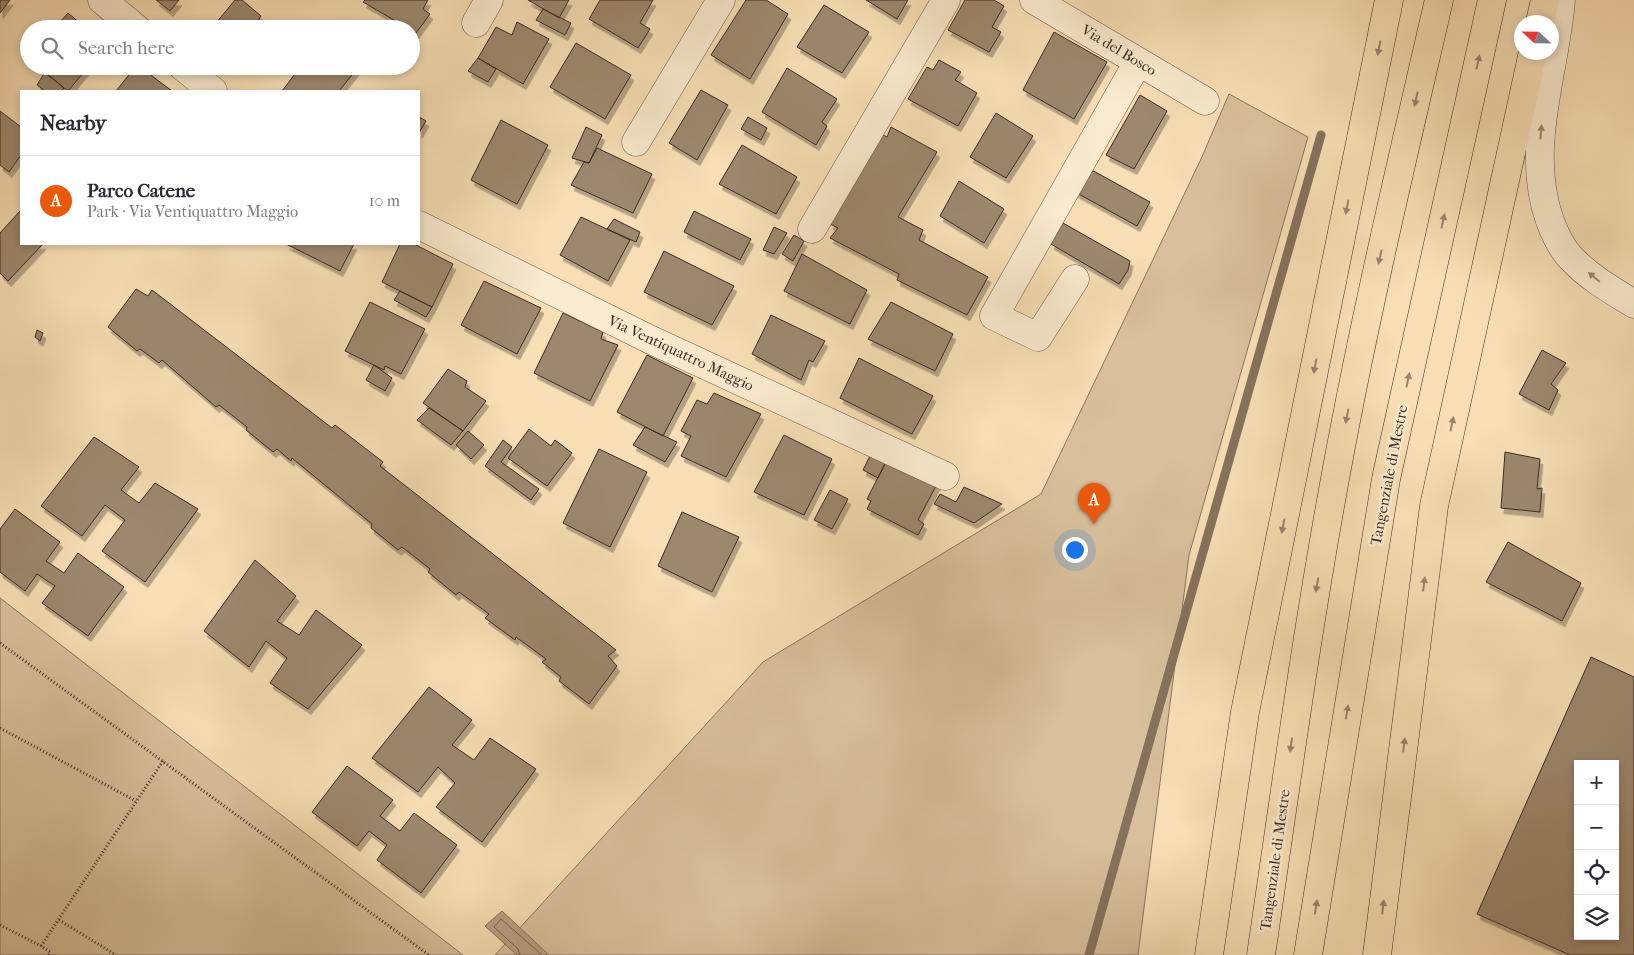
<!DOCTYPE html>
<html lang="en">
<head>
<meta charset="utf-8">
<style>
	:root { --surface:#fff; --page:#f7f7f7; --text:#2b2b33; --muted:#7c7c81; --line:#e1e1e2; --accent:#ea580c }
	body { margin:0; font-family:"IM FELL French Canon",serif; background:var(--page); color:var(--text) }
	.controls { position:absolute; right:15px; bottom:15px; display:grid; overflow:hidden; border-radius:0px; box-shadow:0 2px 8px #0003 }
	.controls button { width:45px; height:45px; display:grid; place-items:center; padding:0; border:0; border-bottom:1px solid var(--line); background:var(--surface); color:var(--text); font:25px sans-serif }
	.compass { position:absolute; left:1514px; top:15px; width:45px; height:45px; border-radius:50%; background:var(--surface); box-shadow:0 2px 8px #0003; rotate:292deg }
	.you { position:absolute; left:1074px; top:549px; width:18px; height:18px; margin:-12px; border:4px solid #fff; border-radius:50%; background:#1a73e8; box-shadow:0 0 0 8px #1a73e833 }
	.badge { display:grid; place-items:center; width:32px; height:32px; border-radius:50%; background:var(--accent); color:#fff; font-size:16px; font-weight:700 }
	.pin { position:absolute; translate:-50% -41px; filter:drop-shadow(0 1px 2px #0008) }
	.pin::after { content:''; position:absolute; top:26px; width:18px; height:15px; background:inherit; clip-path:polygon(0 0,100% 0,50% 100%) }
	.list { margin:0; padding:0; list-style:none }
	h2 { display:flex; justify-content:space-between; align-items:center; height:65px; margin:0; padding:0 20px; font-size:21px }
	h2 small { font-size:16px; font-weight:400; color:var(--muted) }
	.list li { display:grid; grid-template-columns:32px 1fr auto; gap:15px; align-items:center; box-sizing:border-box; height:90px; padding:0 20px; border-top:1px solid var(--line) }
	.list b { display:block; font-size:19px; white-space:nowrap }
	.list p { margin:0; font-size:16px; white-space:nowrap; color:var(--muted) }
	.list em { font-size:16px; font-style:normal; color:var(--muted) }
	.icon { flex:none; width:28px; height:28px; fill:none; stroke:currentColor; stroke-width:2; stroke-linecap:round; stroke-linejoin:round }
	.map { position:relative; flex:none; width:1634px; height:955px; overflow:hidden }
	.search { position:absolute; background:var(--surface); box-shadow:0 2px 8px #0003; left:20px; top:20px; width:400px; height:55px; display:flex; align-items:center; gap:12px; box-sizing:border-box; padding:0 18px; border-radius:28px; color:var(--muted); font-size:19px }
	.panel { position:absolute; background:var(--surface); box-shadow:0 2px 8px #0003; left:20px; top:90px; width:400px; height:155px; border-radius:0px }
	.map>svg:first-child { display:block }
	.green { fill:#d7c09b; stroke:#8a765f }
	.water { fill:#b7a183; stroke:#86725d }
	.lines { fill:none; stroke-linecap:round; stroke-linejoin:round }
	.shore { stroke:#7a6653; stroke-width:1 }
	.stream { stroke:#86725d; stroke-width:9 }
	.building { fill:#9d886e; stroke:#3c2b23; fill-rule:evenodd; filter:url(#shadow) }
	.minor-casing { stroke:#6b5847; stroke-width:29 }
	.highway-casing { stroke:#3c2b23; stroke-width:29 }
	.path { stroke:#3c2b23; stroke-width:3; stroke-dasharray:1 2.5; stroke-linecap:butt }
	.minor { stroke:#faeace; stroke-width:28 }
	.highway { stroke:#f7deb4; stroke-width:28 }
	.oneway { fill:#9a846c }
	.oneway2 { fill:#9b8a78 }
	.labels { text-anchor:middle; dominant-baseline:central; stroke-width:5; stroke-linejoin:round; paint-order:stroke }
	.street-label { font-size:15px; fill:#3c2b23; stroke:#faeace }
</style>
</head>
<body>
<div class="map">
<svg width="1634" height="955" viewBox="0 0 1634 955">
	<defs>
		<filter id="shadow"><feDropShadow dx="3" dy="5.5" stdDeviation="0" flood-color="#0004"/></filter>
	</defs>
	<rect width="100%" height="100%" fill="#f7deb4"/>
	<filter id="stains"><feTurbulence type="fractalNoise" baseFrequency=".004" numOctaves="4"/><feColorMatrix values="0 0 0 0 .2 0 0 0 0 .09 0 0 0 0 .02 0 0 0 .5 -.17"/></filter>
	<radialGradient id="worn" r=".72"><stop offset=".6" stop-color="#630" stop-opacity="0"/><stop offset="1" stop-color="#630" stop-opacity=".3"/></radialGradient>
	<path class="green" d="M1229 94 1308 137 1189 555 1138 955H495L763 662 1041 494 1201 159Z
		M0 598 463 955H0Z"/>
	<path class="water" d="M502 911 549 955H517L485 926Z"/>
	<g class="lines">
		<path class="shore" d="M520 955 518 949 494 927 501 919 542 955"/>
		<path class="stream" d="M1089 955 1321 135"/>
	</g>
	<path class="building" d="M0 0H10L0 13Z
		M156 0H179L170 11Z
		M235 0H242L261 16 253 29H211Z
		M365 0H428L423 9 430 14 416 33 363 2Z
		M528 0H569L559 18Z
		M600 0H653L640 23 650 29 638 48 589 19Z
		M746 0H766L788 14 750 79 711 55Z
		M866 0H908L897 19Z
		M965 0H994L1004 6 992 27 1001 32 989 52 948 30Z
		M824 5 869 32 842 73 797 47Z
		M543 9 571 23 565 35 536 20Z
		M68 13 87 29H54Z
		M335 22 344 29H329Z
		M517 22 549 39 523 84 478 58 496 27 512 35Z
		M1054 32 1107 62 1074 119 1023 90Z
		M576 43 631 75 605 119 550 87Z
		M478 58 496 69 488 82 468 71Z
		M939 60 961 72 955 80 977 93 958 126 908 99 927 67 933 70Z
		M47 66H89L68 91 44 72Z
		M136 66H139L172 91H116Z
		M301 66H359L339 91H282Z
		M787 68 837 99 822 122 827 126 816 145 762 112Z
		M45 72 64 88 61 91H45L37 85Z
		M701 90 728 105 697 160 669 143Z
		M1140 95 1167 111 1134 169 1106 155Z
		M0 111 21 127V155L9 172 0 165Z
		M996 113 1033 136 1006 178 970 157Z
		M419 117 426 121 419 133Z
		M748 117 767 128 761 140 741 129Z
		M501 120 548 145 517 204 471 180Z
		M586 127 602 135 589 163 572 158Z
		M891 127 937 152 898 217 923 230 919 240 988 277 967 315 897 280 899 274 830 238 838 228 830 224 881 134 887 137Z
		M742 145 797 177 776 214 719 184Z
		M597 148 652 174 633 213 571 185 584 162 589 163Z
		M1088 168 1150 202 1137 226 1075 192Z
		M959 181 1004 209 984 243 940 216Z
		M21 210V244H43L8 281 0 273V233Z
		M694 211 751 239 740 260 684 232Z
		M581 217 630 240 608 281 560 255Z
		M614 219 640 232 636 242 607 229Z
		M1063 223 1130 261 1128 270 1119 284 1051 244Z
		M774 227 787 233 774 254 763 250Z
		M794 235 804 241 793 261 782 254Z
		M286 244H354L340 271Z
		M400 244H414L453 264 432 307 382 282Z
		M664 251 734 286 712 325 644 292Z
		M802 254 867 290 850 324 784 291Z
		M484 281 541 308 517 354 461 325Z
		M136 289 148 296 152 290 332 428 335 425 383 462 380 466 616 650 608 656 617 666 589 704 559 681 561 677 542 662 546 659 516 637 515 640 485 618 489 614 459 592 456 595 428 572 430 569 402 547 398 550 371 528 372 524 292 458 291 461 277 449 273 452 246 430 247 427 219 405 216 407 162 360 159 363 140 349 137 351 108 327Z
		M400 291 432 307 426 317 394 300Z
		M370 302 425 329 401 374 385 366 384 370 345 351Z
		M891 302 953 334 935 371 868 339Z
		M563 313 603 332 601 339 618 345 590 401 534 373Z
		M771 315 825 341 813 362 809 360 801 380 752 354Z
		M37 330 43 333 40 341 35 337Z
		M1542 350 1566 363 1551 384 1558 390 1549 410 1519 394Z
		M647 355 693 378 663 436 617 412Z
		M859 358 933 396 912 434 840 398Z
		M374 365 392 378 385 391 366 380Z
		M448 369 467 381 465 387 486 401 463 431 423 403Z
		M714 393 761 414 726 477 681 456 691 436 681 431 697 400 707 404Z
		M429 408 463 431 451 445 417 420Z
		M645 427 677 442 665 462 633 445Z
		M529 429 551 446 555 440 572 453 547 486 508 458Z
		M468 431 484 445 471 459 456 445Z
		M784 435 832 459 804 515 754 492Z
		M94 437 139 467 121 490 139 503 155 483 198 509 145 582 102 551 125 520 105 505 82 536 41 506Z
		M503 440 512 447 501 462 539 489 531 500 485 466Z
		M599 449 647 472 610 547 563 523Z
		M873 450 888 458 878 478 863 470Z
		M1505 452 1540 459 1537 489 1542 488 1540 512 1501 508Z
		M888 458 937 484 918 520 924 524 918 535 867 509 871 501 867 499Z
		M964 487 1002 504 974 523 934 504 940 494 956 502Z
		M830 490 848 499 832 529 814 520Z
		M15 509 60 542 46 561 64 573 78 553 124 587 88 636 42 603 55 586 37 574 25 591 0 572V529Z
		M682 512 739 537 712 592 658 566Z
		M1508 542 1581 583 1562 621 1486 582Z
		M255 560 296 596 277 621 299 635 316 610 362 645 308 709 270 683 287 658 266 641 249 667 204 631Z
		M1591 657 1634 677V955H1570L1477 914ZM1578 764H1615V936H1578Z
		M429 687 472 720 452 745 474 760 490 738 536 769 482 842 436 807 455 783 438 767 418 792 372 758Z
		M347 766 393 800 380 816 400 831 414 813 457 845 421 893 377 860 387 845 369 831 357 846 312 812Z"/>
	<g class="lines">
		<defs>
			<path id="minor" d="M102 0 137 29
				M1034 0 1205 101
				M1561 0C1555 74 1524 148 1550 221 1555 234 1562 250 1573 260 1590 278 1613 291 1634 304
				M476 23 489 0
				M182 66 213 91
				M636 142 721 0
				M419 225 649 339 945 476
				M812 229 946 0
				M1075 279 1038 337 994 316 1138 62"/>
			<path id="highway" d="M1540 22 1545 0
				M1209 955 1245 712 1389 0
				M1261 955C1285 792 1307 629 1337 468 1366 311 1403 156 1439 0
				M1308 955 1386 479 1492 0
				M1377 955 1434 506 1533 52"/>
		</defs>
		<use href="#minor" class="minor-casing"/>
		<use href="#highway" class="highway-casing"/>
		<path class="path" d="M0 643 429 955
			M0 728 136 801
			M59 920 116 955
			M0 925 41 946
			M49 955 50 952 41 946 163 761"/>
		<use href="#minor" class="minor"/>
		<use href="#highway" class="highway"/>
	</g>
	<defs><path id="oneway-solid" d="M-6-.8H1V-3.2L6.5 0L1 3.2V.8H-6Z" transform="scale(1.25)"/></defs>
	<g class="oneway">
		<use href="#oneway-solid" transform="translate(1379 48) rotate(101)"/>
		<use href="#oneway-solid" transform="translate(1478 62) rotate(-78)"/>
		<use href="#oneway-solid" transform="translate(1416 99) rotate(103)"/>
		<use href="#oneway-solid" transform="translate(1347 207) rotate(101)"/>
		<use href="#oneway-solid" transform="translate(1443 221) rotate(-78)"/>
		<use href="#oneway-solid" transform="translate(1380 257) rotate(103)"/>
		<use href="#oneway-solid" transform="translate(1315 366) rotate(101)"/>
		<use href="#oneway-solid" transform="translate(1408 380) rotate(-78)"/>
		<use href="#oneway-solid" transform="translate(1347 416) rotate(101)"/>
		<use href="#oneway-solid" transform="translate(1452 424) rotate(-78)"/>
		<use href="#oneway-solid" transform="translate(1283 526) rotate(101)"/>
		<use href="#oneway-solid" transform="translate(1424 584) rotate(-83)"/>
		<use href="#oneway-solid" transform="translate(1317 585) rotate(100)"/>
		<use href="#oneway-solid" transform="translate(1347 712) rotate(-81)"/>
		<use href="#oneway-solid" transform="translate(1291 745) rotate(98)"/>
		<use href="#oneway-solid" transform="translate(1404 745) rotate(-83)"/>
		<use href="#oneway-solid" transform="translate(1316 907) rotate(-81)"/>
		<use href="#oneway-solid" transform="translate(1383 907) rotate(-83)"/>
	</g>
	<g class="oneway2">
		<use href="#oneway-solid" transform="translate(1541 132) rotate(-85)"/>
		<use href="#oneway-solid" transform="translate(1594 277) rotate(-141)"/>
	</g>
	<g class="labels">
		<g class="street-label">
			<text transform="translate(1119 50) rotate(31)">Via del Bosco</text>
			<text transform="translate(681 353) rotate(25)">Via Ventiquattro Maggio</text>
			<text transform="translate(1389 475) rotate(-79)">Tangenziale di Mestre</text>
			<text transform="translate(1275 860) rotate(-82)">Tangenziale di Mestre</text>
		</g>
	</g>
	<rect width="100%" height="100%" filter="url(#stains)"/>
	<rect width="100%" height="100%" fill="url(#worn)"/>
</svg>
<div class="controls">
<button>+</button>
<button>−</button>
<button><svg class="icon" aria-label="locate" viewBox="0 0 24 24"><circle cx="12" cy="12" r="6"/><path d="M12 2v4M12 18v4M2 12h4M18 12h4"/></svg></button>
<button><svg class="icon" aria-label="layers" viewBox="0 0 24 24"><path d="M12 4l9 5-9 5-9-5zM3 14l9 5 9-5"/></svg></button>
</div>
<svg class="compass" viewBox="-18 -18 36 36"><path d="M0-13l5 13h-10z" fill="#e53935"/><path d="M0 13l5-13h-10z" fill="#7c7c81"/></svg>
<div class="you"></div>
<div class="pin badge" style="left:1094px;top:524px">A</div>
<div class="search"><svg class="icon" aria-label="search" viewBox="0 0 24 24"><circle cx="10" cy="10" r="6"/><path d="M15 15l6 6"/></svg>Search here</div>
<section class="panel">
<h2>Nearby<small></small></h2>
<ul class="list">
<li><span class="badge">A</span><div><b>Parco Catene</b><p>Park · Via Ventiquattro Maggio</p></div><em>10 m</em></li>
</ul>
</section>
</div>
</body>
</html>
